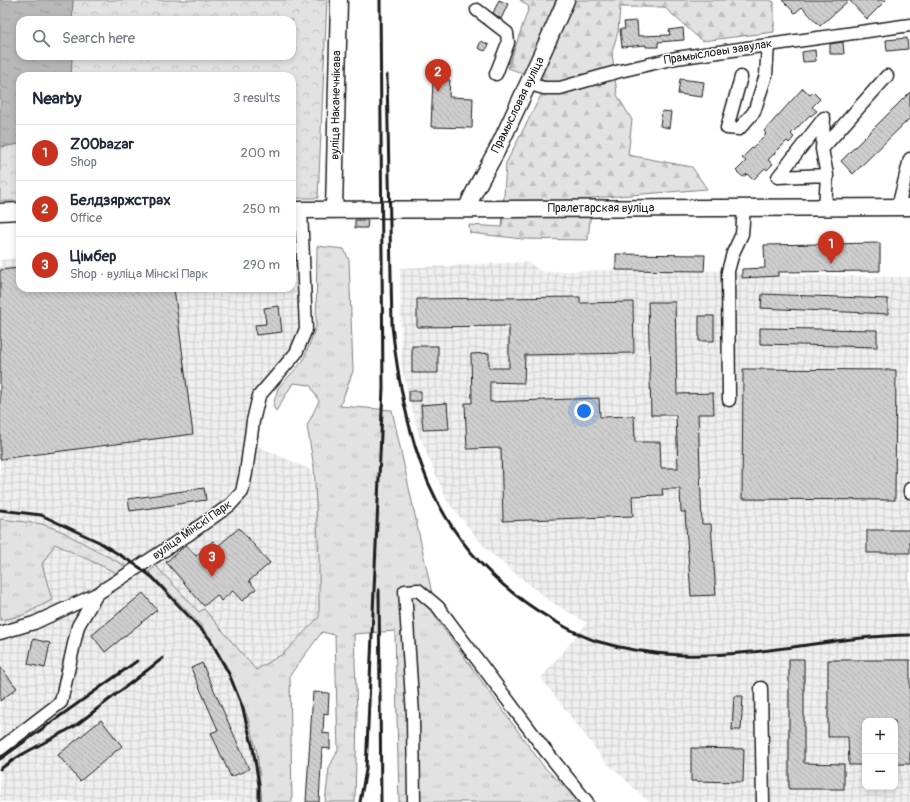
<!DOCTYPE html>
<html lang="en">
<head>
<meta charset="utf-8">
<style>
	:root { --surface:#fff; --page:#f6f6f7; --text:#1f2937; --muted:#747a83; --line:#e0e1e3; --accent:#c8321e }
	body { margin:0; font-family:Pangolin,sans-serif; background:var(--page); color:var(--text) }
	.controls { position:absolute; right:12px; bottom:12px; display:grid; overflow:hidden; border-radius:8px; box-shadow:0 2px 6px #0003 }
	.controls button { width:36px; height:36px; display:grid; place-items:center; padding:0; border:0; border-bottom:1px solid var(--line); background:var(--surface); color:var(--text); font:20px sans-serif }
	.you { position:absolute; left:584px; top:411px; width:14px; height:14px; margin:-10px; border:3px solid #fff; border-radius:50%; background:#1a73e8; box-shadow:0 0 0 6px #1a73e833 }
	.badge { display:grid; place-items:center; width:26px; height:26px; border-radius:50%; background:var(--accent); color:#fff; font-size:13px; font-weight:700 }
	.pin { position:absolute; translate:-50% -33px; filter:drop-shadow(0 1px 2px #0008) }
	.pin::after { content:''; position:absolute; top:21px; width:14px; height:12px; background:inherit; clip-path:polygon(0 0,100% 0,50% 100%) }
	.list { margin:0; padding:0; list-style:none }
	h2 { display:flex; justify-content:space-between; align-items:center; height:52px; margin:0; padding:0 16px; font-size:17px }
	h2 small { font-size:13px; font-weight:400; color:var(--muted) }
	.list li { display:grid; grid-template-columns:26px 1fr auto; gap:12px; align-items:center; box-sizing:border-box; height:56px; padding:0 16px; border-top:1px solid var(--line) }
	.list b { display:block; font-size:15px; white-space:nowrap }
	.list p { margin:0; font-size:13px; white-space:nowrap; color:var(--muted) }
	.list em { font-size:13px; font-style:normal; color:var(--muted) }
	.icon { flex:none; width:22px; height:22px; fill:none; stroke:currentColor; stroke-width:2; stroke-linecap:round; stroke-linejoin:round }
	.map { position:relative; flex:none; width:910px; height:802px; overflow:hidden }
	.search { position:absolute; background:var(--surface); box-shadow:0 2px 6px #0003; left:16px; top:16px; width:280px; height:44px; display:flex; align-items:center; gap:10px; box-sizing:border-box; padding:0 14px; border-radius:12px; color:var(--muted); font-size:15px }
	.panel { position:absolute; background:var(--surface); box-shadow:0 2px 6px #0003; left:16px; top:72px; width:280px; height:220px; border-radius:12px }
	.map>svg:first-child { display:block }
	.industrial { fill:url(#industrial-grid); fill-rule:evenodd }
	.grass { fill:url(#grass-tufts); stroke:#7f7f7f }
	.forest { fill:url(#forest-firs); stroke:#7f7f7f }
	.park { fill:url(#park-crowns); stroke:#7f7f7f }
	.water { fill:url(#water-ripples); stroke:#7a7a7a }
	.building { fill:url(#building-back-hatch); stroke:#1c1c1c }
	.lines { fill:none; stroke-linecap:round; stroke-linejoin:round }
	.minor-casing { stroke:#1c1c1c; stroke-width:15 }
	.major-casing { stroke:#1c1c1c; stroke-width:19 }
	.minor { stroke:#fff; stroke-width:12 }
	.major { stroke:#fff; stroke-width:16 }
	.rail { stroke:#1c1c1c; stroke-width:3 }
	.labels { text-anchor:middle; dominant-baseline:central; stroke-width:3; stroke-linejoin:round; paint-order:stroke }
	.street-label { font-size:12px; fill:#1c1c1c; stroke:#fff }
</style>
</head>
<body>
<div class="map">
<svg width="910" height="802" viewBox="0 0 910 802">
	<defs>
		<pattern id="industrial-grid" width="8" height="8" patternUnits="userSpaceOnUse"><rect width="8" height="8" fill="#f0f0f0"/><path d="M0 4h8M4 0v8" fill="none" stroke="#cdcdcd"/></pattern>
		<pattern id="grass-tufts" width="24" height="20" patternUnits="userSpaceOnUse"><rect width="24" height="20" fill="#e2e2e2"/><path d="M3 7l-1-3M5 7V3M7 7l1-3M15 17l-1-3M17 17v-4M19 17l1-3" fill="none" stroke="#c1c1c1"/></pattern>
		<pattern id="forest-firs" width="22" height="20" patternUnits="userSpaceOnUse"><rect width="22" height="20" fill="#e2e2e2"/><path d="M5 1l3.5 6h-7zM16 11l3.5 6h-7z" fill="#c1c1c1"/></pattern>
		<pattern id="park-crowns" width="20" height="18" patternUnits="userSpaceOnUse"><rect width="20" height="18" fill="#e2e2e2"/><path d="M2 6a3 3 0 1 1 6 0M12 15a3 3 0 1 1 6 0" fill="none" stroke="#c1c1c1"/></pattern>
		<pattern id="water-ripples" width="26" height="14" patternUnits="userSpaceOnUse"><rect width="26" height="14" fill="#b8b8b8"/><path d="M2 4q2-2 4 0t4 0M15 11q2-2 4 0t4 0" fill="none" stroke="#9e9e9e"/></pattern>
		<pattern id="building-back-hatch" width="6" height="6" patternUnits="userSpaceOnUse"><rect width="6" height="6" fill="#cecece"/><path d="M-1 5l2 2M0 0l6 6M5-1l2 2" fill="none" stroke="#b0b0b0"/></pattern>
	</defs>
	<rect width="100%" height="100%" fill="#fff"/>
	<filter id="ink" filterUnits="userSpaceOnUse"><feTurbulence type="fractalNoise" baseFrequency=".025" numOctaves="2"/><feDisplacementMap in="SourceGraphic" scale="8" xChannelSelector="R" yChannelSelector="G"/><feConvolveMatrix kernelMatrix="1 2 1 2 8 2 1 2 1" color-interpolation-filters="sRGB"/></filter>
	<g filter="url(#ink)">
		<path class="industrial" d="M20 258V288H195L196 292 227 288H292V271L309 270 312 324 300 353 263 399 258 446 311 470 319 505 325 617 308 639 248 682 267 802H0V260Z
			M528 262 542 272 616 270 738 271 742 278 778 276 910 277V802H649L604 760 541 678 587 623 548 600 487 550 447 501 418 433 401 364 400 268ZM865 721H895V787H865Z"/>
		<path class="grass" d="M292 245 298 267 292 268Z
			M317 246 344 249 349 260 353 371 340 406 392 410 438 621 544 767 580 802H399L395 631 354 634 357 715 355 802H325L329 768 338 750 335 635 322 632 290 675 292 802H262L257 752 248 718 227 667 201 625 149 572 156 566 199 612 204 609 256 670 284 653 319 617V559L314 467 307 426 319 401 310 385 293 383 276 411 273 406 278 388 303 361 316 327Z
			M0 519 42 524 61 531 129 568 119 574 55 544 42 564 52 600 21 616 0 620Z"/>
		<path class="forest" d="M520 0H769L774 2V32L702 41 664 7H620L618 32 612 52 617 95 632 120 628 155 692 167 707 189 592 198 588 240 523 239 470 233 469 225 502 227 506 163 548 82 508 68 529 7Z"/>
		<path class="park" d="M73 0H327L318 198H292V76H71L72 56H292V20H72Z
			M20 144V201H0V147Z"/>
		<path class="water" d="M0 0H73L72 20H20V56H72L71 76H20V144L0 147Z"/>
		<path class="building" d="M499 0 508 4 501 19 493 13Z
			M782 0H849L820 26 802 7 795 13Z
			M849 0H886L867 19Z
			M637 21 638 36 670 35 669 30 683 28 684 40 658 42V47H646V45L622 47 620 29H625L624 22Z
			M907 38 908 49 887 51 886 40Z
			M481 41 489 45 485 51 478 48Z
			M843 42 844 54H830V44Z
			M815 50 816 61 803 62 802 52Z
			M433 79 450 80 449 97 473 98 472 128 431 127Z
			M680 79 704 82 702 97 678 94Z
			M803 88 810 95 813 92 820 99 812 107 817 111 811 116 810 115 791 134 794 137 789 143 787 141 768 160 773 164 767 170 765 168 753 180 747 174 743 177 736 171 746 161 742 158 766 134 764 131Z
			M910 92V118L853 174 841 161Z
			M662 111 671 112 669 128 660 126Z
			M355 220H368L367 228H355Z
			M880 243V271L778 272V276L742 278V269L765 268 764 245Z
			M616 254 705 255 704 271 616 270Z
			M20 268V288H174L193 434 0 459V270Z
			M762 294 888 299V314L761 308Z
			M580 297V303L633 302 634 353 525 355 524 383 490 382V402L599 398 600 417 634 416 635 442H660L661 468H678L676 415H651L648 302H675L677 394 713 393 714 414H698L702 524H711L716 595 691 596 685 512H681L680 489H662L663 495 632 496 633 516 503 521 501 448 467 449 465 403H472L471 354 489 353V368H509V326L417 327V299Z
			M279 306 282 332 256 335 255 325 266 324 264 308Z
			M699 316H714V341H699Z
			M760 328 877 330V347L760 344Z
			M412 346H438V373H412Z
			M743 369 896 370 895 500 742 499Z
			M409 391H421V401H409Z
			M447 403 449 429 423 430 421 405Z
			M204 488 206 500 130 511 128 499Z
			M239 528 270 563 249 581 256 589 242 601 233 591 221 601 217 595 204 606 166 562 186 545 196 556 213 541 218 546Z
			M867 530H910V553H867Z
			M143 593 157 610 105 652 92 635Z
			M33 639 50 643 45 668 28 664Z
			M789 659H804V763L844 764V789H789Z
			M828 660H910V764H895V721H865V765H849L848 737H828Z
			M202 663 249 769 231 777 211 733 218 730 191 668Z
			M0 667 17 688 0 701Z
			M313 692 329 693 328 714 324 713 323 733 330 734V749L322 748 319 802H306Z
			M734 696H743L741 730H732Z
			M101 720 122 746 80 781 58 755Z
			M691 748 744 749 743 782 691 781Z"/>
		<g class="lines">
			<defs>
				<path id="minor" d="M477 10 507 33 508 43 496 74
					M741 77 727 128 739 129 754 112 766 75 768 45
					M529 84 544 88H560L620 71 676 58 910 25
					M822 149 824 118 778 177 827 175
					M898 207 910 159
					M825 208 827 175 822 149 887 76
					M729 400 728 271 733 253 742 234 744 208
					M910 492V489
					M0 633 34 623 97 594 186 536 230 505 242 492 246 473 253 421 259 396 296 353 306 329 301 210
					M761 688 763 802
					M0 749 61 702 78 626 97 594
					M414 802 413 715 405 591 418 590 438 607 545 750 587 802"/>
				<path id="major" d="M467 208C476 185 490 165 501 142 523 95 545 48 566 0
					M292 210 910 207
					M334 210 339 0
					M0 212 20 211"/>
			</defs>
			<use href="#minor" class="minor-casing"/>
			<use href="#major" class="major-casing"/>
			<use href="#minor" class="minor"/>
			<use href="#major" class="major"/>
			<path class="rail" d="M387 75 392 326C398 382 410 448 436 499 462 551 502 590 551 619 565 627 580 636 596 641 623 649 653 654 681 655 758 658 833 636 910 635
				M0 510 41 515 99 542 139 567 153 578 210 639 229 674 242 706 253 748 259 785V802
				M379 590 381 802
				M0 759 137 661
				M0 769 21 755 75 726 163 658
				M360 802 366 770 383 388 380 0"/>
		</g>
	</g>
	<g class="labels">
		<g class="street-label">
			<text transform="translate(718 52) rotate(-9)">Прамысловы завулак</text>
			<text transform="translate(336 105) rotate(-89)">вуліца Наканечнікава</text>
			<text transform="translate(518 105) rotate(-64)">Прамысловая вуліца</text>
			<text x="601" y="208">Пралетарская вуліца</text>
			<text transform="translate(192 530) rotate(-35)">вуліца Мінскі Парк</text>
		</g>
	</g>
</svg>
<div class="controls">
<button>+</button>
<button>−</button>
</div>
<div class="you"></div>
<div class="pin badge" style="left:831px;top:264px">1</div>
<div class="pin badge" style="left:438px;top:92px">2</div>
<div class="pin badge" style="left:212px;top:577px">3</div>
<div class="search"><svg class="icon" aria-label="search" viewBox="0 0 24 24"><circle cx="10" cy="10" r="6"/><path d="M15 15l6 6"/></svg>Search here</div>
<section class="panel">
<h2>Nearby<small>3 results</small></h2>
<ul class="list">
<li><span class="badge">1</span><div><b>ZOObazar</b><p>Shop</p></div><em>200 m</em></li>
<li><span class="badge">2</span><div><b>Белдзяржстрах</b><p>Office</p></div><em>250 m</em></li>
<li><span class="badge">3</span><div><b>Цімбер</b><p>Shop · вуліца Мінскі Парк</p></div><em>290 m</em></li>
</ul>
</section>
</div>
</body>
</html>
